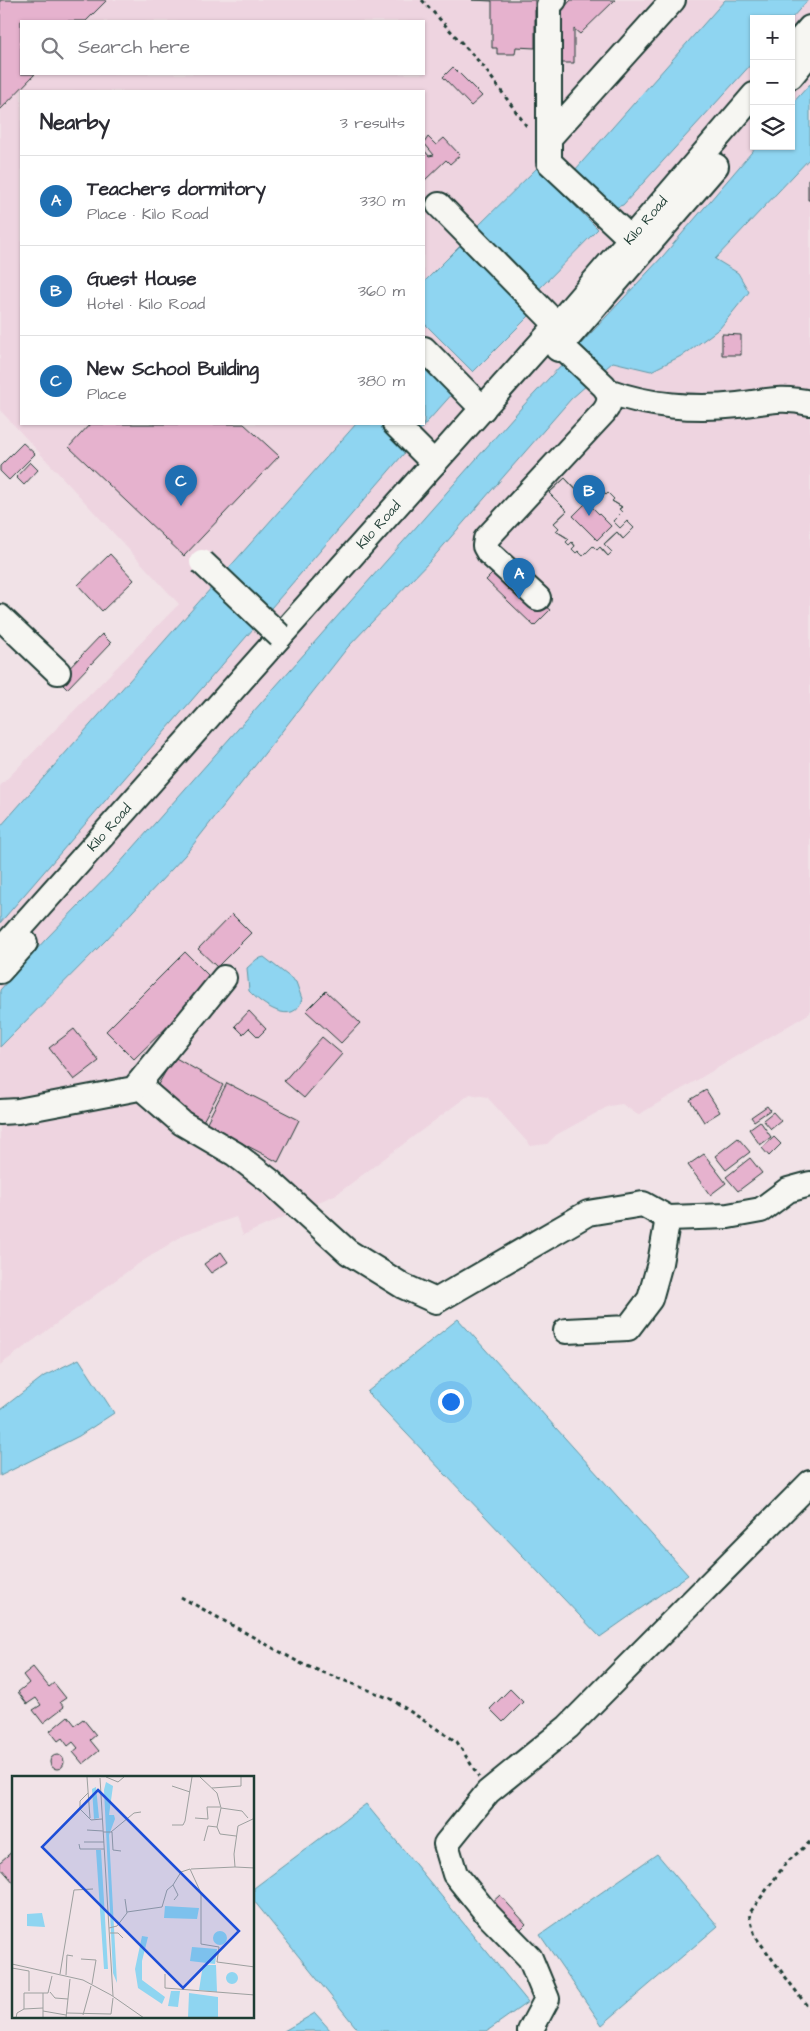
<!DOCTYPE html>
<html lang="en">
<head>
<meta charset="utf-8">
<style>
	:root { --surface:#fff; --page:#f7f7f7; --text:#2b2b33; --muted:#7c7c81; --line:#e1e1e2; --accent:#1f6fb2 }
	body { margin:0; font-family:"Architects Daughter",sans-serif; background:var(--page); color:var(--text) }
	.controls { position:absolute; right:15px; top:15px; display:grid; overflow:hidden; border-radius:0px; box-shadow:0 1px 4px #0004 }
	.controls button { width:45px; height:45px; display:grid; place-items:center; padding:0; border:0; border-bottom:1px solid var(--line); background:var(--surface); color:var(--text); font:25px sans-serif }
	.you { position:absolute; left:450px; top:1401px; width:18px; height:18px; margin:-12px; border:4px solid #fff; border-radius:50%; background:#1a73e8; box-shadow:0 0 0 8px #1a73e833 }
	.badge { display:grid; place-items:center; width:32px; height:32px; border-radius:50%; background:var(--accent); color:#fff; font-size:16px; font-weight:700 }
	.pin { position:absolute; translate:-50% -41px; filter:drop-shadow(0 1px 2px #0008) }
	.pin::after { content:''; position:absolute; top:26px; width:18px; height:15px; background:inherit; clip-path:polygon(0 0,100% 0,50% 100%) }
	.list { margin:0; padding:0; list-style:none }
	h2 { display:flex; justify-content:space-between; align-items:center; height:65px; margin:0; padding:0 20px; font-size:21px }
	h2 small { font-size:16px; font-weight:400; color:var(--muted) }
	.list li { display:grid; grid-template-columns:32px 1fr auto; gap:15px; align-items:center; box-sizing:border-box; height:90px; padding:0 20px; border-top:1px solid var(--line) }
	.list b { display:block; font-size:19px; white-space:nowrap }
	.list p { margin:0; font-size:16px; white-space:nowrap; color:var(--muted) }
	.list em { font-size:16px; font-style:normal; color:var(--muted) }
	.icon { flex:none; width:28px; height:28px; fill:none; stroke:currentColor; stroke-width:2; stroke-linecap:round; stroke-linejoin:round }
	.map { position:relative; flex:none; width:810px; height:2031px; overflow:hidden }
	.search { position:absolute; background:var(--surface); box-shadow:0 1px 4px #0004; left:20px; top:20px; width:405px; height:55px; display:flex; align-items:center; gap:12px; box-sizing:border-box; padding:0 18px; border-radius:0px; color:var(--muted); font-size:19px }
	.panel { position:absolute; background:var(--surface); box-shadow:0 1px 4px #0004; left:20px; top:90px; width:405px; height:335px; border-radius:0px }
	.map>svg:first-child { display:block }
	.built { fill:#eed4e0; fill-rule:evenodd }
	.water { fill:#8fd5f1; stroke:#6298a5 }
	.building { fill:#e6b2ce; stroke:#1f3d34; fill-rule:evenodd }
	.lines { fill:none; stroke-linecap:round; stroke-linejoin:round }
	.minor-casing { stroke:#1f3d34; stroke-width:28 }
	.path { stroke:#1f3d34; stroke-width:3; stroke-dasharray:4 4; stroke-linecap:butt }
	.minor { stroke:#f6f6f2; stroke-width:24 }
	.minor-bridge-casing { stroke:#1f3d34; stroke-width:28; stroke-linecap:butt }
	.minor-bridge { stroke:#f6f6f2; stroke-width:24 }
	.labels { text-anchor:middle; dominant-baseline:central; stroke-width:4; stroke-linejoin:round; paint-order:stroke }
	.street-label { font-size:14px; fill:#1f3d34; stroke:#f6f6f2 }
	.inset-road { fill:none; stroke:#9da09f; stroke-width:1 }
	.view { fill:#1d4ed8; fill-opacity:0.15; stroke:#1d4ed8; stroke-width:2.5 }
	.inset-edge { fill:none; stroke:#1f3d34; stroke-width:2.5 }
</style>
</head>
<body>
<div class="map">
<svg width="810" height="2031" viewBox="0 0 810 2031">
	<rect width="100%" height="100%" fill="#f1e2e7"/>
	<filter id="ink" filterUnits="userSpaceOnUse"><feTurbulence type="fractalNoise" baseFrequency=".02" numOctaves="2"/><feDisplacementMap in="SourceGraphic" scale="10" xChannelSelector="R" yChannelSelector="G"/><feConvolveMatrix kernelMatrix="1 2 1 2 8 2 1 2 1" color-interpolation-filters="sRGB"/></filter>
	<g filter="url(#ink)">
		<path class="built" d="M0 0H810V1013L638 1115 622 1104 609 1106 556 1135 547 1144 531 1146 487 1097 470 1094 337 1194 243 1235 236 1217 185 1234 132 1268 0 1365V786L179 604 0 410ZM754 19H791V146H754ZM21 21H424V74H21ZM21 91H424V424H21Z"/>
		<path class="water" d="M725 0H808L791 19H754V61L623 205 610 209 576 175 575 170Z
			M810 84V158L715 259 738 273 749 292 720 328 685 354 651 371 613 362 571 399 431 560 348 647 185 855 106 940 0 1047V990L45 940 118 865 522 407 663 256 757 146H791V105Z
			M537 168 598 229 537 291 475 229Z
			M462 244 531 314 473 372 424 323V282Z
			M424 363 454 392 419 431 412 424H424Z
			M356 424H381L407 450 0 923V827Z
			M264 957 296 982 302 999C294 1028 261 1004 249 991L247 968 257 959Z
			M458 1319 688 1575 600 1637 367 1392Z
			M79 1359 114 1413 79 1436 0 1476V1410L44 1376Z
			M366 1804 528 2002 487 2031H359L254 1901V1888Z
			M657 1854 718 1926 602 2025 540 1935Z
			M315 2013 331 2031H284Z"/>
		<path class="building" d="M0 0H107L86 21H21V74H35L0 110Z
			M472 0H535V48L516 47 515 54H497V48H492V1Z
			M571 0H615L580 34 574 29V63H562V10Z
			M453 67 482 96 471 106 443 77Z
			M428 137 436 145 444 138 460 155 450 164 446 160 424 181V150L429 156 434 155 424 143Z
			M808 179H810V200H808Z
			M722 334 741 335V355H722Z
			M90 424H244L279 456 184 556 69 447Z
			M23 443 35 454 9 480 0 471V466Z
			M30 462 38 470 24 485 16 477Z
			M565 478 581 495 594 482 598 485 599 484 606 495 608 493 614 499 612 501 622 507 619 509 622 512 613 521 620 528 627 521 634 528 623 539 617 532 604 544 612 552 608 556 600 547 597 550 593 546 583 556 578 551 576 553 572 549 575 546 572 542 569 545 566 542 569 539 556 531 559 528 554 523 567 511 549 493ZM587 502 611 526 597 540 573 516Z
			M565 478 581 495 594 482 598 485 599 484 606 495 608 493 614 499 612 501 622 507 619 509 622 512 613 521 620 528 627 521 634 528 623 539 617 532 604 544 612 552 608 556 600 547 597 550 593 546 583 556 578 551 576 553 572 549 575 546 572 542 569 545 566 542 569 539 556 531 559 528 554 523 567 511 549 493Z
			M110 554 134 580 102 611 78 585Z
			M496 570 505 578 502 581 504 584 510 578 550 610 534 626 486 580Z
			M102 634 111 643 67 689 58 680Z
			M232 914 251 933 217 967 198 949Z
			M185 952 214 981 134 1059 106 1031Z
			M326 991 360 1023 341 1043 306 1011Z
			M249 1011 266 1029 258 1037 249 1028 243 1034 235 1026Z
			M74 1029 99 1061 74 1080 49 1048Z
			M322 1037 342 1054 304 1098 284 1081Z
			M174 1057 223 1085 202 1123 152 1095Z
			M227 1083 299 1120 278 1162 206 1124Z
			M706 1090 720 1112 704 1122 690 1100Z
			M767 1106 770 1110 754 1121 751 1117Z
			M773 1112 781 1121 771 1129 763 1120Z
			M760 1121 771 1137 760 1145 749 1129Z
			M774 1137 781 1144 769 1156 762 1148Z
			M738 1138 750 1152 726 1170 715 1156Z
			M704 1154 726 1183 710 1195 688 1165Z
			M750 1158 762 1173 738 1191 726 1177Z
			M221 1252 228 1262 211 1273 204 1264Z
			M33 1667 49 1687 54 1683 66 1698 60 1702 64 1707 43 1723 33 1710 41 1705 36 1698 27 1704 18 1692 29 1683 23 1675Z
			M510 1689 523 1702 503 1722 490 1709Z
			M68 1716 75 1725 83 1719 96 1735 90 1740 99 1751 83 1764 73 1752 78 1748 73 1742 68 1746 62 1738 58 1741 50 1731Z
			M50 1762a7 7 0 1 1 14 0a7 7 0 1 1-14 0Z
			M14 1850V1883L0 1867V1862Z
			M500 1895 526 1924 516 1934 489 1905Z"/>
		<g class="lines">
			<defs>
				<g id="minor">
					<path d="M554 0 549 5V162L631 239"/>
					<path d="M791 50 810 28"/>
					<path d="M791 76 810 53"/>
					<path d="M549 138 673 0"/>
					<path d="M439 205 557 325"/>
					<path d="M424 349 483 409"/>
					<path d="M558 349 716 166"/>
					<path d="M608 391C648 406 695 410 738 405 766 402 780 396 810 403"/>
					<path d="M395 424 434 463"/>
					<path d="M538 598 489 553 485 546 486 539 604 412C611 403 611 395 604 386L550 335"/>
					<path d="M0 617 58 672"/>
					<path id="s1" d="M0 951 549 334 754 95"/>
					<path d="M0 971 25 943"/>
					<path d="M138 1085 182 1123 235 1154 270 1181 348 1252 403 1286 436 1301 588 1213 643 1204 668 1218"/>
					<path d="M0 1112 18 1111 134 1089 224 978"/>
					<path d="M566 1331 628 1328 650 1299 660 1263 668 1218 728 1216 761 1210 788 1190 810 1184"/>
					<path d="M530 2031 547 1999 530 1958 488 1915 455 1874 446 1844 488 1792 568 1727 810 1483"/>
				</g>
			</defs>
			<use href="#minor" class="minor-casing"/>
			<path class="path" d="M422 0 483 66 528 128
				M181 1597 302 1664 391 1699 457 1742 479 1777
				M810 1842 786 1863 749 1914 755 1936 810 2010"/>
			<use href="#minor" class="minor"/>
			<defs>
				<path id="minor-bridge" d="M202 562 280 636"/>
			</defs>
			<use href="#minor-bridge" class="minor-bridge-casing"/>
			<use href="#minor-bridge" class="minor-bridge"/>
		</g>
	</g>
	<g class="labels">
		<g class="street-label">
			<text stroke="none"><textPath href="#s1" startOffset="975">Kilo Road</textPath></text>
			<text stroke="none"><textPath href="#s1" startOffset="570">Kilo Road</textPath></text>
			<text stroke="none"><textPath href="#s1" startOffset="165">Kilo Road</textPath></text>
		</g>
	</g>
	<g transform="translate(12 1776)">
		<rect width="242" height="242" fill="#f1e2e7"/>
		<path d="M94 6 101 10 97 39H102L103 43 97 59 105 207 101 197 92 14ZM84 11 87 42 82 43 80 13ZM84 74H89L96 193H92ZM153 130 187 132 185 143 152 142ZM30 137 33 151 15 150V138ZM201 162a7 7 0 1 1 14 0a7 7 0 1 1-14 0ZM130 160 136 161 130 185V204L153 221 150 228 126 212 123 193ZM180 171 205 173 203 188 178 185ZM191 189H204L205 216 187 214ZM214 202a6 6 0 1 1 12 0a6 6 0 1 1-12 0ZM159 215H168L166 231 156 230ZM177 217 206 221V242H176Z" fill="#8fd5f1"/>
		<path class="inset-road" d="M75 1 78 42M94 1 106 6 112 1M188 1 205 17 209 32 230 35 236 42M88 2 101 220M160 10 178 16M200 12 229 10V1M76 17 68 25V33L79 44 90 43M209 32 205 51 208 58 224 60M183 42 196 43 195 31H208M243 42 226 50 222 78 223 91 243 92M160 49H171L173 45 180 1M75 54 91 55M91 56H100L101 74 109 75M99 56 122 37 129 36M192 65 196 50 205 51M72 66H92M67 68 68 73H92M179 93 223 91M162 124 166 119 161 109 169 96 178 93 189 117V168L207 171 205 186 243 191M115 136 150 131 155 114 161 109M97 152 105 150 115 137 113 123M98 157H106L111 162M69 183 84 184 80 208M0 188 71 204 99 219 132 242M0 192 17 195M17 195V215M48 198 62 114 81 113M153 198V212L243 219M54 199 55 179 61 180M38 216 43 222 56 223M31 217V242M12 233 31 232M31 235 54 239M55 237 99 238 101 222M71 239 79 210M4 242 5 237 12 233V217H36L40 200M54 242 58 203"/>
		<path class="view" d="M86 14 227 155 171 212 30 71Z"/>
		<rect width="242" height="242" class="inset-edge"/>
	</g>
</svg>
<div class="controls">
<button>+</button>
<button>−</button>
<button><svg class="icon" aria-label="layers" viewBox="0 0 24 24"><path d="M12 4l9 5-9 5-9-5zM3 14l9 5 9-5"/></svg></button>
</div>
<div class="you"></div>
<div class="pin badge" style="left:519px;top:599px">A</div>
<div class="pin badge" style="left:589px;top:516px">B</div>
<div class="pin badge" style="left:181px;top:506px">C</div>
<div class="search"><svg class="icon" aria-label="search" viewBox="0 0 24 24"><circle cx="10" cy="10" r="6"/><path d="M15 15l6 6"/></svg>Search here</div>
<section class="panel">
<h2>Nearby<small>3 results</small></h2>
<ul class="list">
<li><span class="badge">A</span><div><b>Teachers dormitory</b><p>Place · Kilo Road</p></div><em>330 m</em></li>
<li><span class="badge">B</span><div><b>Guest House</b><p>Hotel · Kilo Road</p></div><em>360 m</em></li>
<li><span class="badge">C</span><div><b>New School Building</b><p>Place</p></div><em>380 m</em></li>
</ul>
</section>
</div>
</body>
</html>
